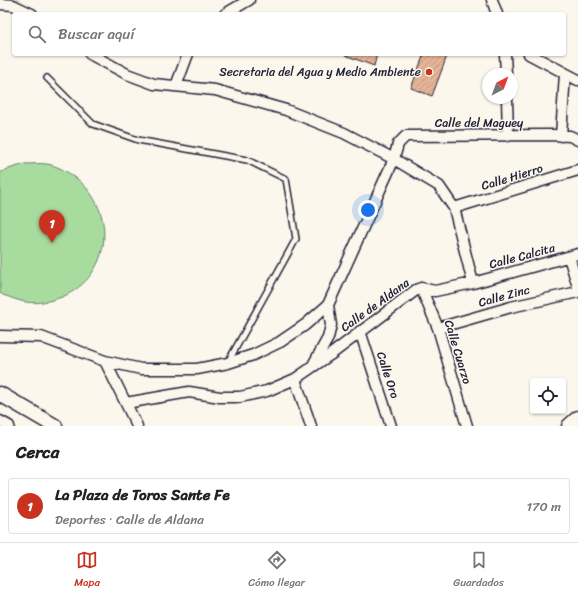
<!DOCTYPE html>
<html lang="es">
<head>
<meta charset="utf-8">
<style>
	:root { --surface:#fff; --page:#f2f2f2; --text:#222; --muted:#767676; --line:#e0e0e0; --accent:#c8321e }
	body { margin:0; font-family:Sriracha,sans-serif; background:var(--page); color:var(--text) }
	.controls { position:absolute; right:12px; bottom:12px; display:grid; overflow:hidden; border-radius:4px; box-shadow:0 1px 3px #0004 }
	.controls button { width:36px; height:36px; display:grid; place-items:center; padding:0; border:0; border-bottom:1px solid var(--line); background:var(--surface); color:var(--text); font:20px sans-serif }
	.compass { position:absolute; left:482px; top:68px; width:36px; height:36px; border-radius:50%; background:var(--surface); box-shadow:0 1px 3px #0004; rotate:41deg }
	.you { position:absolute; left:368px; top:210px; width:14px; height:14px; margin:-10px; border:3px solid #fff; border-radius:50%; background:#1a73e8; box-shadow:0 0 0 6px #1a73e833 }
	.badge { display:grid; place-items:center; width:26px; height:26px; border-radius:50%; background:var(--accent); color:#fff; font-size:13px; font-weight:700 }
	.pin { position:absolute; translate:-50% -33px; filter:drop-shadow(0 1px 2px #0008) }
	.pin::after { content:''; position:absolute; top:21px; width:14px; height:12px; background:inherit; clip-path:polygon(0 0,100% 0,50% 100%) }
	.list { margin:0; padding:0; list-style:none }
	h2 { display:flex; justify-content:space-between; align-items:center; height:52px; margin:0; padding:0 16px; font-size:17px }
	h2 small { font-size:13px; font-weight:400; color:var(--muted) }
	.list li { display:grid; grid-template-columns:26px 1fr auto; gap:12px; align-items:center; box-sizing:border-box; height:56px; margin:0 8px 8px; padding:0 8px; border:1px solid var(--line); border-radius:4px }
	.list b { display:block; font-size:15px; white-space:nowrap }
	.list p { margin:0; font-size:13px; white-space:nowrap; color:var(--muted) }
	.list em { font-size:13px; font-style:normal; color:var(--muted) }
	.icon { flex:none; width:22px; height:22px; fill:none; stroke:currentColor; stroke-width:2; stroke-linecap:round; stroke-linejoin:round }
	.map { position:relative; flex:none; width:578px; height:426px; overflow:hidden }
	.search { position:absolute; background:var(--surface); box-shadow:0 1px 3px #0004; left:12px; right:12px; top:12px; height:44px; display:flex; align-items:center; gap:10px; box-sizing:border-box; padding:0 14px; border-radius:4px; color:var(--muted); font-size:15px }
	.sheet { height:116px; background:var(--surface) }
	nav { display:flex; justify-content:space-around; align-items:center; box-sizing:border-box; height:56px; border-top:1px solid var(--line); background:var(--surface); font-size:11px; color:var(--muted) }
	nav a { display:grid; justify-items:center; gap:2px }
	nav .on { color:var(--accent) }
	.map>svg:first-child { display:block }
	.green { fill:#a8dc9e; stroke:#657f6c }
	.building { fill:url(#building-hatch); stroke:#22223b }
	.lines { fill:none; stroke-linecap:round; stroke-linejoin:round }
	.lane-casing { stroke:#22223b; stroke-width:8 }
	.street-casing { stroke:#22223b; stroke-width:13 }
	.secondary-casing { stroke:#22223b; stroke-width:17 }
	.lane { stroke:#fbf7ec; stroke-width:5 }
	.street { stroke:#fbf7ec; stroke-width:10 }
	.secondary { stroke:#fbf7ec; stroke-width:14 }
	.poi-dot { fill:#c8321e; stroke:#fbf7ec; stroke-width:1.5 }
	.labels { text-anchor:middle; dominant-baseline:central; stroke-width:3; stroke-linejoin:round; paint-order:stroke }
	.poi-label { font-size:12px; fill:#22223b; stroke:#fbf7ec; text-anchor:end }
	.street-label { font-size:12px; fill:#22223b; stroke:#fbf7ec }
</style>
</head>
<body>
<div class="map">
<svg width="578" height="426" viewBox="0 0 578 426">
	<defs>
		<pattern id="building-hatch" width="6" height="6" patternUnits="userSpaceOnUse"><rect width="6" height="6" fill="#e5b496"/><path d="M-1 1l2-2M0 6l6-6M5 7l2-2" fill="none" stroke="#c49a82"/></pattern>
	</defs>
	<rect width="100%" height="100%" fill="#fbf7ec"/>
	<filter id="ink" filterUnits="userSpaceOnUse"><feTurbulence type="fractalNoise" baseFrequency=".025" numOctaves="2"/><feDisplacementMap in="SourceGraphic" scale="8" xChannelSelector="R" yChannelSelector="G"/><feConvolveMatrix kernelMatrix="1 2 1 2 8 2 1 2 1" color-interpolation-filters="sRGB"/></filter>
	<g filter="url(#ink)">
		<path class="green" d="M25 164C32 164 40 163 47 164 58 166 68 172 76 178 118 211 112 276 62 297 51 301 38 304 26 302 18 301 10 297 3 295L0 293V173L5 170Z"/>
		<path class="building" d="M345 54H377L374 66 345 55Z
			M424 54H442L447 56 432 96 411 88Z"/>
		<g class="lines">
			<defs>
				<path id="lane" d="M47 78 93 124 138 140 247 160 286 179 296 239 228 362"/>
				<path id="street" d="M492 0 497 14
					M0 4 13 5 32 14
					M225 14 249 0
					M90 54 127 74 154 84 215 90 286 110 344 133 394 159 439 186 454 208 473 283
					M505 54 506 74
					M529 54 578 80
					M176 86 188 54
					M507 98 508 136
					M561 136 565 73
					M454 208 578 170
					M569 257 578 287
					M421 288 438 328 467 426
					M438 328 511 307 578 292
					M360 331 391 426
					M0 336 41 337 105 361 137 426
					M105 361 141 369H197L228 363 253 355 280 342 305 325 328 305 394 159 398 144 406 136 553 135 570 136 578 140
					M313 365 328 338 331 325 328 305
					M295 379 311 426
					M126 403 189 392 220 397H240L267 391 295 379 330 355 416 290 421 288 435 291 473 283 578 254
					M0 421 9 426"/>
				<path id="secondary" d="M0 394 55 426
					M569 426 578 418"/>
			</defs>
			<use href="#lane" class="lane-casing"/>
			<use href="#street" class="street-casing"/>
			<use href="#secondary" class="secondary-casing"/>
			<use href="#lane" class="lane"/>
			<use href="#street" class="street"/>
			<use href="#secondary" class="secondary"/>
		</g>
	</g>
	<circle class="poi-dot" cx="429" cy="72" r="4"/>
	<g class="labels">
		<g class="poi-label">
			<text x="421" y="72">Secretaria del Agua y Medio Ambiente</text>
		</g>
		<g class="street-label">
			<text x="479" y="123">Calle del Maguey</text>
			<text transform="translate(512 177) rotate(-17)">Calle Hierro</text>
			<text transform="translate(522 256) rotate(-15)">Calle Calcita</text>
			<text transform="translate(504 296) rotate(-15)">Calle Zinc</text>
			<text transform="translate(375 305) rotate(-36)">Calle de Aldana</text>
			<text transform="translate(458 352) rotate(73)">Calle Cuarzo</text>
			<text transform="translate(388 375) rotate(72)">Calle Oro</text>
		</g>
	</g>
</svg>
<div class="controls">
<button><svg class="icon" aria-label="locate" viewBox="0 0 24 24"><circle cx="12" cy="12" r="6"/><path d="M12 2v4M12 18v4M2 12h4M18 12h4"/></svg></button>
</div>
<svg class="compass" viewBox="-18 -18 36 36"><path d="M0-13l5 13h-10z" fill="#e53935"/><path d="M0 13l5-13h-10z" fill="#767676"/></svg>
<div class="you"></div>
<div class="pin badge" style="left:52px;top:243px">1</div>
<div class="search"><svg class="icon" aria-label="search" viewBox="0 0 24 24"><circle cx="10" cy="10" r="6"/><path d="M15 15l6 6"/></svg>Buscar aquí</div>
</div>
<section class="sheet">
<h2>Cerca<small></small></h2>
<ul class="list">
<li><span class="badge">1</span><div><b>La Plaza de Toros Sante Fe</b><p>Deportes · Calle de Aldana</p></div><em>170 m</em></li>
</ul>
</section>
<nav>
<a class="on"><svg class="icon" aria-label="map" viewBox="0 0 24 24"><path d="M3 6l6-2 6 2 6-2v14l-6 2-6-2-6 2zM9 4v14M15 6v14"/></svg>Mapa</a>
<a><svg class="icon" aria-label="directions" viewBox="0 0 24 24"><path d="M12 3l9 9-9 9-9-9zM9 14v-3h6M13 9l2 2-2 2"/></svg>Cómo llegar</a>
<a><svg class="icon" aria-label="saved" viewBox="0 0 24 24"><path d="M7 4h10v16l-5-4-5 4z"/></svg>Guardados</a>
</nav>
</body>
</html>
